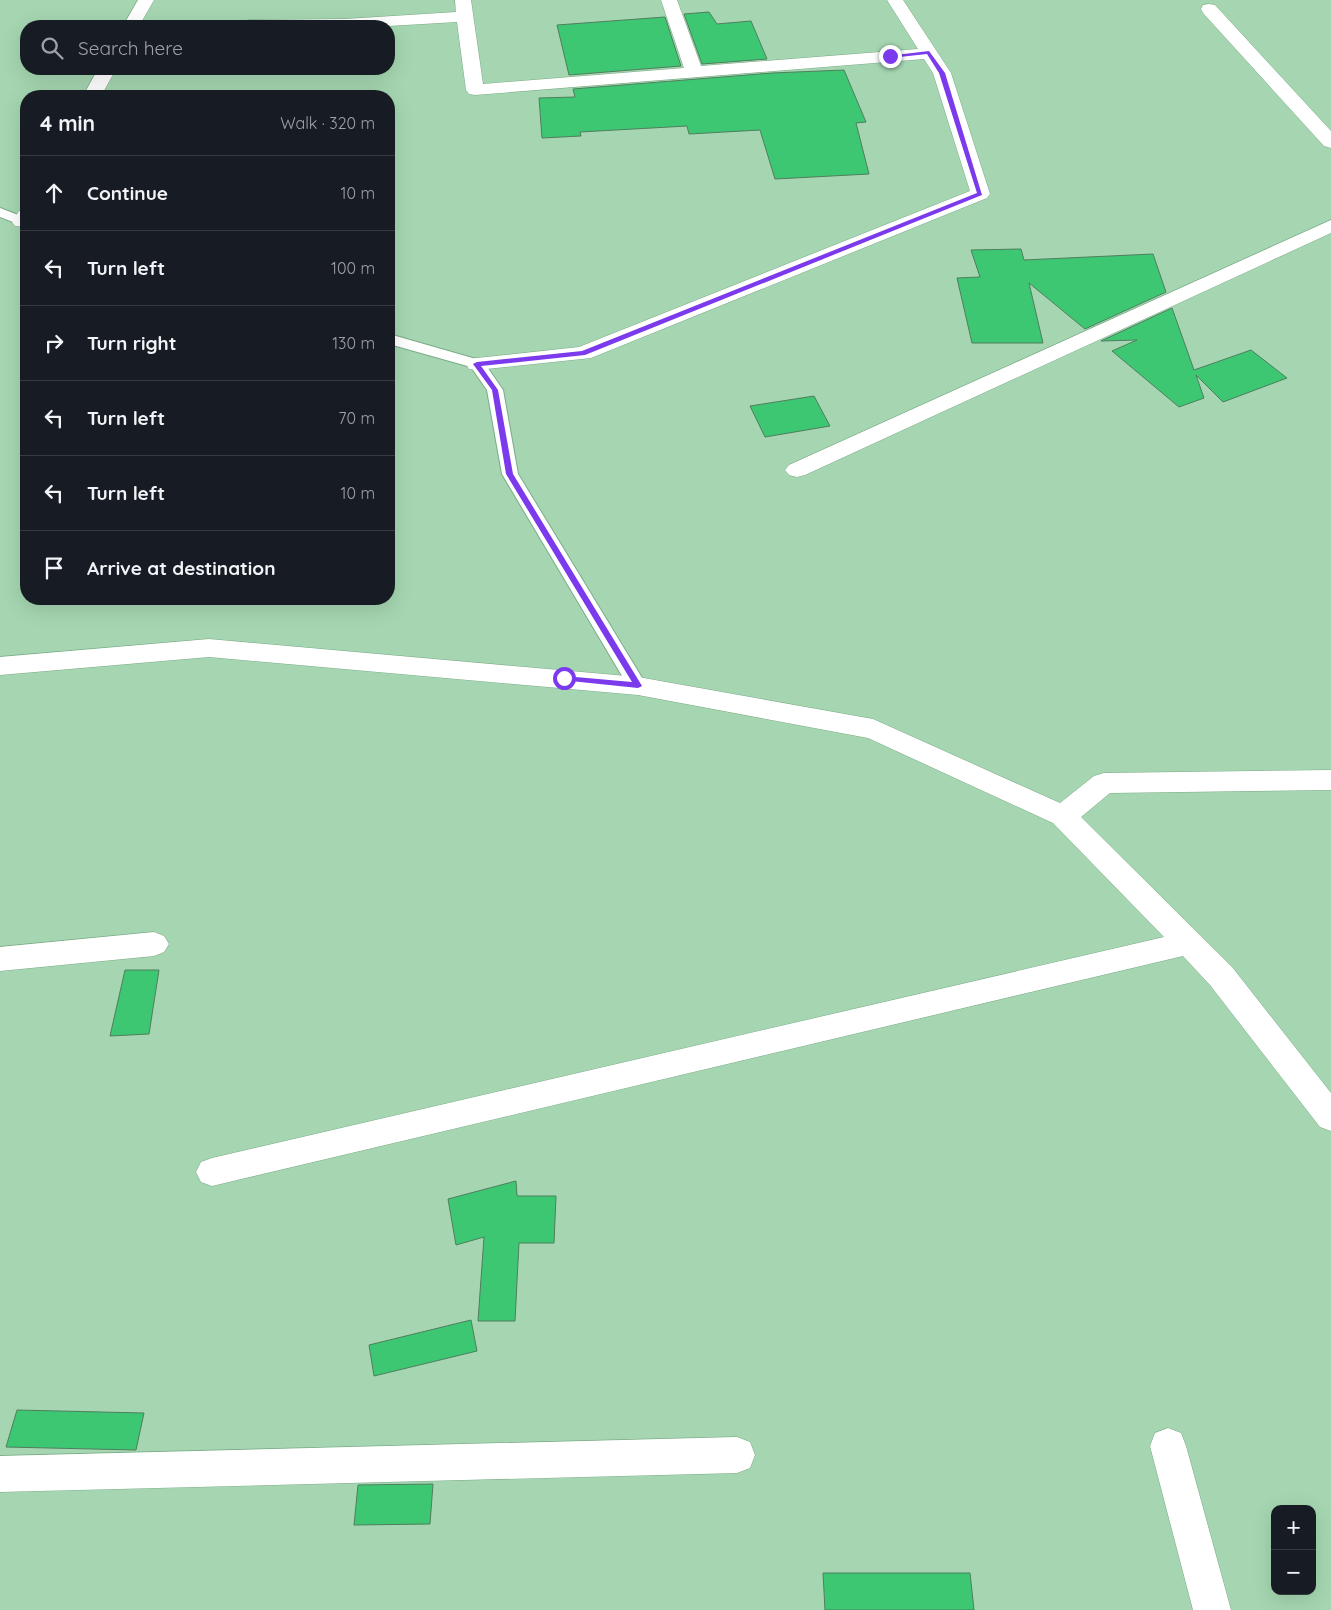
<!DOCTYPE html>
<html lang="en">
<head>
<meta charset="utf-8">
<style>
	:root { --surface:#171b24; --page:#20242c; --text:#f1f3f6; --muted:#9ea1a6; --line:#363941 }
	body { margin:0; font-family:Quicksand,sans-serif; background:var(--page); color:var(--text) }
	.controls { position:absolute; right:15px; bottom:15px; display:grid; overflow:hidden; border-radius:10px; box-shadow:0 5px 20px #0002 }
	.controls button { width:45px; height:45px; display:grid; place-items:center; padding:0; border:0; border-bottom:1px solid var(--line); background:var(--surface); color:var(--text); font:25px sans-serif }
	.stop { position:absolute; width:15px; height:15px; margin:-11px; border:4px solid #7c3aed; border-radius:50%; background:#fff }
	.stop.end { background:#7c3aed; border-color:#fff; box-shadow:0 1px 5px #0008 }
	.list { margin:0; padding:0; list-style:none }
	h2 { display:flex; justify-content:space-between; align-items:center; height:65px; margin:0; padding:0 20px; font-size:21px }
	h2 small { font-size:16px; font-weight:400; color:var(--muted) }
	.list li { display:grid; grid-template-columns:32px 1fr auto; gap:15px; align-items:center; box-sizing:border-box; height:75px; padding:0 20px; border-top:1px solid var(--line) }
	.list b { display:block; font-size:19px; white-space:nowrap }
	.list em { font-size:16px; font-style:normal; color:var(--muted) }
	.icon { flex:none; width:28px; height:28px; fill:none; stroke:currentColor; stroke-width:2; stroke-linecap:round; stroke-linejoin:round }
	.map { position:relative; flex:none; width:1331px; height:1610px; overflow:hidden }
	.search { position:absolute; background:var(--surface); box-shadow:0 5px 20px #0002; left:20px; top:20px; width:375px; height:55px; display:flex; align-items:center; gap:12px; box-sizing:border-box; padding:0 18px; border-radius:20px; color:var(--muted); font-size:19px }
	.panel { position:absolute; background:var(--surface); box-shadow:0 5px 20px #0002; left:20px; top:90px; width:375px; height:515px; border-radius:20px }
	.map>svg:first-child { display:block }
	.building { fill:#3dc773; stroke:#4f7e5d }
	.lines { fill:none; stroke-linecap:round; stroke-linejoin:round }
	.lane-casing { stroke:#7bab87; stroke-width:2 }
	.street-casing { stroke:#7bab87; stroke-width:1 }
	.lane { fill:#fff; fill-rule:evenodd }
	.street { fill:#fff; fill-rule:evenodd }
	.route { fill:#7c3aed }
</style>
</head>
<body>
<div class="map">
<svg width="1331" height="1610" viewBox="0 0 1331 1610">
	<rect width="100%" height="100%" fill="#a5d6b1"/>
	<path class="building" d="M709 12 717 24 751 21 767 59 702 64 684 14Z
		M665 17 681 66 569 75 557 25Z
		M844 70 866 122 856 123 869 174 775 179 760 130 689 134 687 126 580 132 581 136 542 138 539 98 575 97 573 89 772 73Z
		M1021 249 1024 260 1153 254 1166 292 1085 329 1029 283 1043 343H972L957 278 980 277 971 250Z
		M1172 308 1194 370 1251 350 1287 378 1223 402 1196 375 1204 398 1179 407 1112 351 1137 340 1101 341Z
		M814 396 830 426 765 437 750 406Z
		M125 970H159L149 1034 110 1036Z
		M516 1181 517 1196H556L554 1243H519L515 1321H478L484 1237 456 1245 448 1199Z
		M471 1320 477 1351 374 1376 369 1345Z
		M17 1410 144 1413 136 1450 6 1447Z
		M433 1484 430 1524 354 1525 358 1485Z
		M823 1573H970L974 1610H825Z"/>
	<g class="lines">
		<defs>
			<path id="lane" d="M0 208 26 218V227L0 217Z
				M389 334 483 361 503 390 518 474 647 686 645 691 638 693 631 691 502 474 487 390 471 367 389 344Z"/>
			<path id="street" d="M138 0H154L139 26H123Z
				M455 0H471L483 84 684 68 661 0H677L701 66 918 49 887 0H903L951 73 990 194 987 198 591 358 477 370 469 369 466 364 469 359 477 358 579 347 970 191 933 73 924 59 475 95 469 94 466 90 457 22 388 26 240 25 243 21 249 20 345 19 456 12Z
				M1209 4 1215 5 1331 131V148L1324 146 1203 13 1201 9 1203 5Z
				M98 69H116L101 96H83Z
				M26 209V227L15 226 12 222 19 211Z
				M1331 220V233L805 475 797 477 789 475 785 470 789 465Z
				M209 639 638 677 873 719 1060 803 1094 776 1104 773 1331 770V790L1110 793 1081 817 1232 967 1331 1093V1131L1320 1127 1210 985 1183 956 212 1186 201 1182 196 1172 201 1162 212 1158 1164 937 1053 823 868 738 638 695 209 657 0 675V657Z
				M154 932 164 936 169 944 164 952 154 956 0 971V947Z
				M1168 1428 1181 1433 1186 1446 1231 1610H1193L1150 1446 1155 1433Z
				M737 1437 750 1442 755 1455 750 1468 737 1473 0 1492V1456Z"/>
		</defs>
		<use href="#lane" class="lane-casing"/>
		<use href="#street" class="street-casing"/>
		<use href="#lane" class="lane"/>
		<use href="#street" class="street"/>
	</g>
	<path class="route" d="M929 51 945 73 982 195 585 355 481 366 498 390 513 474 642 686 638 688 561 680 560 678 564 676 632 682 506 474 492 390 473 364 477 362 582 351 977 193 939 73 927 54 890 58 887 56Z"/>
</svg>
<div class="controls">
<button>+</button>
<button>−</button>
</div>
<div class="stop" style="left:564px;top:678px"></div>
<div class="stop end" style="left:890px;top:56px"></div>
<div class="search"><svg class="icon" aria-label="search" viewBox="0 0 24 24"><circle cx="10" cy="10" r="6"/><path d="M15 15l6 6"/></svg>Search here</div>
<section class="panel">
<h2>4 min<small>Walk · 320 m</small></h2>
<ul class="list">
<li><svg class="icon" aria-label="ahead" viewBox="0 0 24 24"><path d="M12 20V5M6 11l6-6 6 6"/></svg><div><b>Continue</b></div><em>10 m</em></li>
<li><svg class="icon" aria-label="left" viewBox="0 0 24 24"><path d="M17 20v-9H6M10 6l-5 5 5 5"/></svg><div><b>Turn left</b></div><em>100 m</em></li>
<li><svg class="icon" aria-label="right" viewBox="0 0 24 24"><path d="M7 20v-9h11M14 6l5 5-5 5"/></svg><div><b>Turn right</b></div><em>130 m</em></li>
<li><svg class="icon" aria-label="left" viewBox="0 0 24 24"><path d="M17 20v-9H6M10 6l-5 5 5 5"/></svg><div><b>Turn left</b></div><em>70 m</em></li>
<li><svg class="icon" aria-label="left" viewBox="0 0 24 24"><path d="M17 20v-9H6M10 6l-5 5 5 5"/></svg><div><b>Turn left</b></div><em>10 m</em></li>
<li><svg class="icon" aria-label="arrive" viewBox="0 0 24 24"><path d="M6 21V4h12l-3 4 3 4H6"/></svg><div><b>Arrive at destination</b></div></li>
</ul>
</section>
</div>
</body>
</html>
